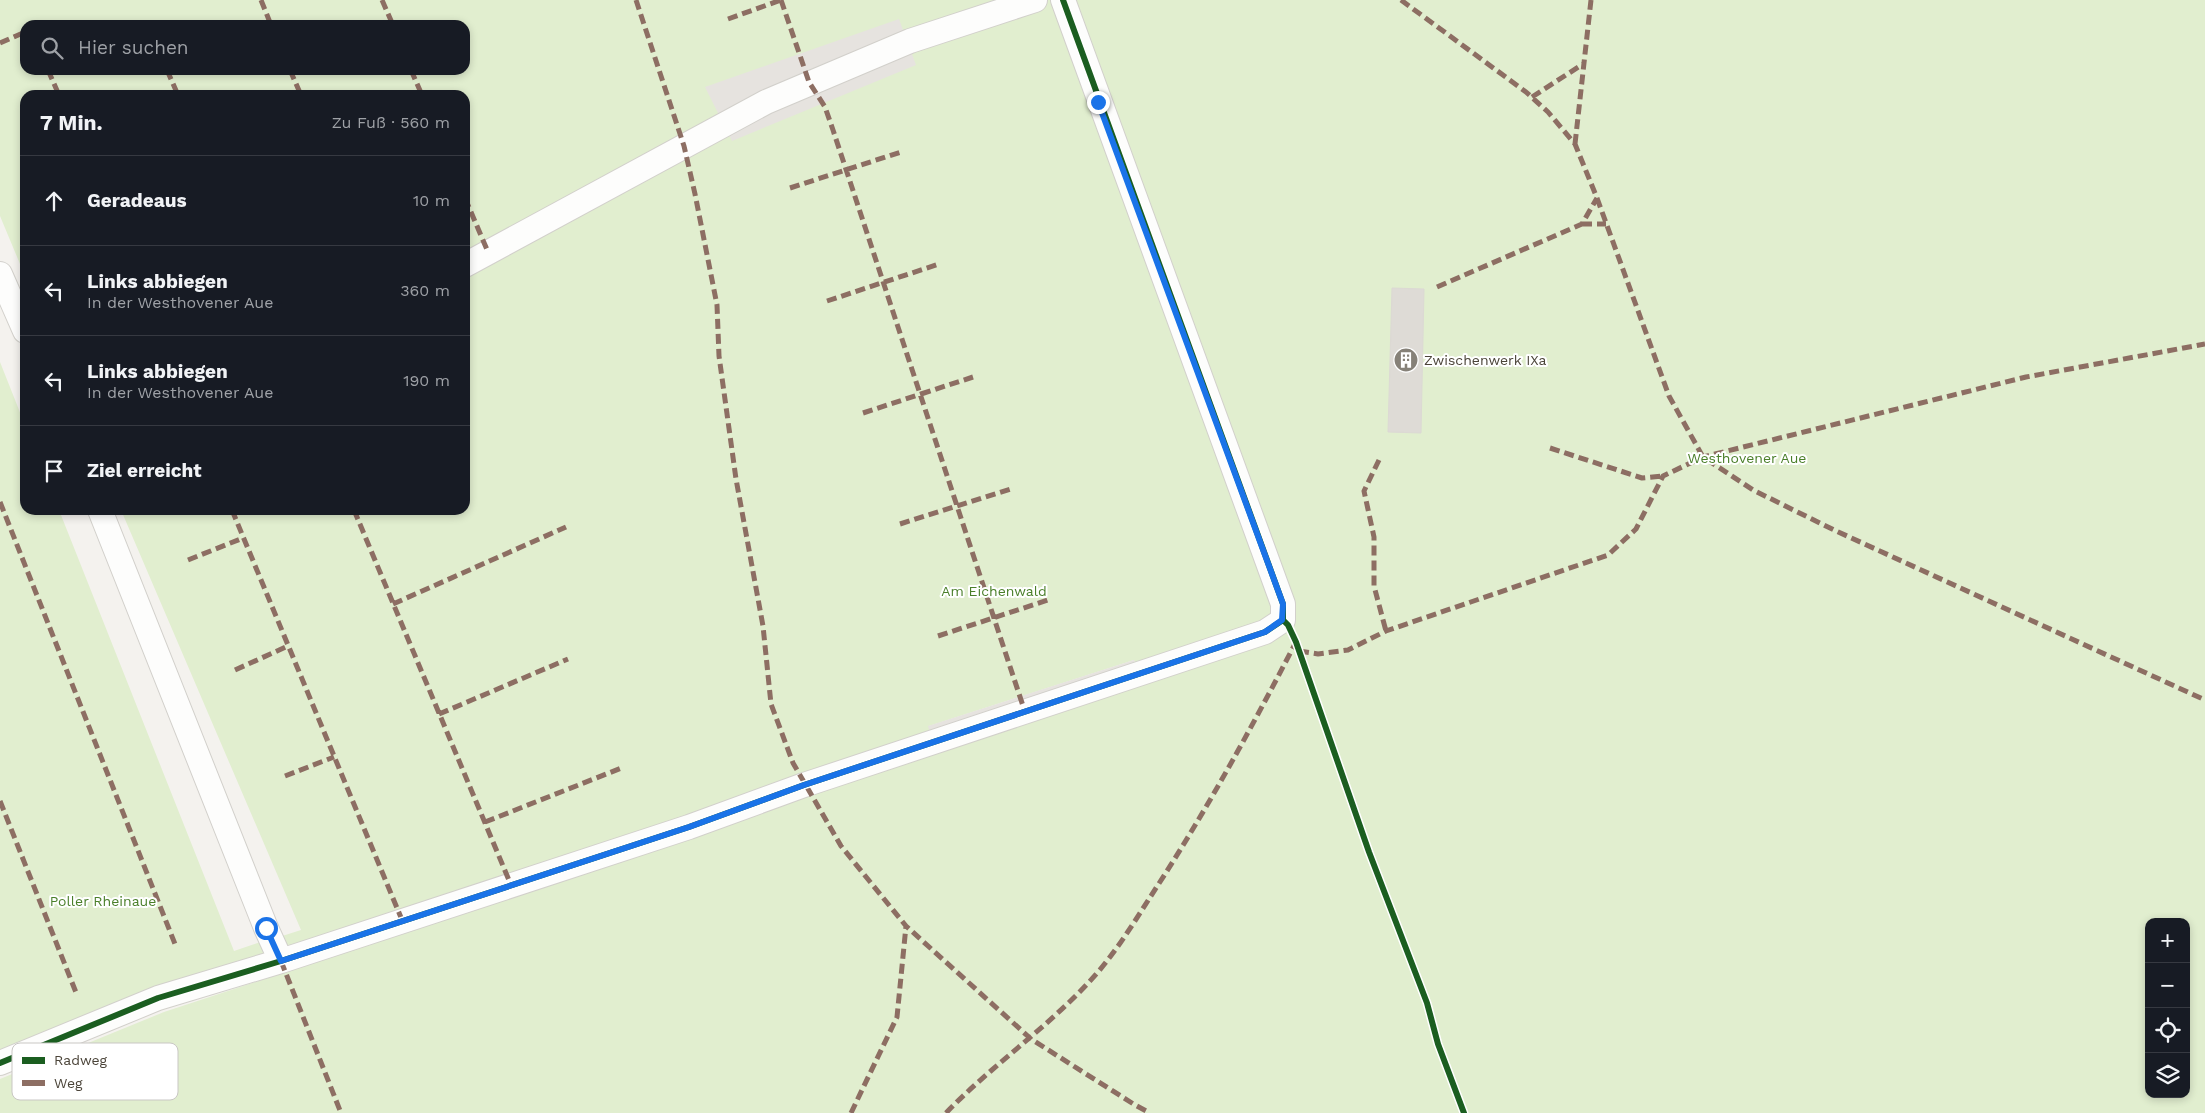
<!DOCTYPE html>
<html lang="de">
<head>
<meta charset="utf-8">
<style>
	:root { --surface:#171b24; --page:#20242c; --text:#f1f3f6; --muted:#9ea1a6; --line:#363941 }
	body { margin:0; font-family:"Work Sans",sans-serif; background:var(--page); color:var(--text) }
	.controls { position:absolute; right:15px; bottom:15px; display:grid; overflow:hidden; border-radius:10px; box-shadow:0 2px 8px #0003 }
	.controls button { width:45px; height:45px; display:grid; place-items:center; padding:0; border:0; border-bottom:1px solid var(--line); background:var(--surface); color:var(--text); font:25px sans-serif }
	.stop { position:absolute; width:15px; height:15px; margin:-11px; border:4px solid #1a73e8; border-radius:50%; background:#fff }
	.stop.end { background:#1a73e8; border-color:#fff; box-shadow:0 1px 5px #0008 }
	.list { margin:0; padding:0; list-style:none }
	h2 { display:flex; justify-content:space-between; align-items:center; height:65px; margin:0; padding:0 20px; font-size:21px }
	h2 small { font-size:16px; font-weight:400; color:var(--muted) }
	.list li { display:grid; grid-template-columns:32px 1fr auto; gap:15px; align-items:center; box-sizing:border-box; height:90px; padding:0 20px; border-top:1px solid var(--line) }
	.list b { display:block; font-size:19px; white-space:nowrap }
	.list p { margin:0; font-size:16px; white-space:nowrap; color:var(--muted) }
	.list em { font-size:16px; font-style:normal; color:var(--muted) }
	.icon { flex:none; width:28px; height:28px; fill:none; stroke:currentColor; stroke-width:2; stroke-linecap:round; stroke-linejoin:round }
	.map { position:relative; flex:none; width:2205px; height:1113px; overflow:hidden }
	.search { position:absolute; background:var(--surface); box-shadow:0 2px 8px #0003; left:20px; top:20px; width:450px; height:55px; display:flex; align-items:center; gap:12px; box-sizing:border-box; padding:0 18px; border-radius:15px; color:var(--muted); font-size:19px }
	.panel { position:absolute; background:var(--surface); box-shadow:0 2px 8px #0003; left:20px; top:90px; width:450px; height:425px; border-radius:15px }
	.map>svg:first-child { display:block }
	.green { fill:#e1eecf; fill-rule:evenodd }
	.parking { fill:#e6e3df }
	.building { fill:#dedbd6; stroke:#dcd9d4 }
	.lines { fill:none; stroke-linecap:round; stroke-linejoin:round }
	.minor-casing { stroke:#d2d0cb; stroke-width:26 }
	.minor { stroke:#fdfdfc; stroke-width:24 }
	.quiet { stroke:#8d6e63; stroke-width:5; stroke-dasharray:10 5; stroke-linecap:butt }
	.cycleway-casing { stroke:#fff; stroke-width:9 }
	.cycleway { stroke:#1b5e20; stroke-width:6 }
	.route { stroke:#1a73e8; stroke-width:6 }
	.labels { text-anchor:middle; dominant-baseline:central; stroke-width:4; stroke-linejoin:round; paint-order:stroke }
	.poi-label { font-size:14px; fill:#4b4439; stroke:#fff; text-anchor:start }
	.park-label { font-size:14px; fill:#4a7f2a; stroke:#fff }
	.key { fill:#fff; stroke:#c9c7c4; stroke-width:1 }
	.key-label { font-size:14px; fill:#4b4439 }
</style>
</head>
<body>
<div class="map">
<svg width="2205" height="1113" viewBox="0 0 2205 1113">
	<rect width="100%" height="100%" fill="#f4f2ee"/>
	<path class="green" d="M0 0H2205V1113H0V1079L164 1012 289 971 477 904 1134 684 1137 670 1134 660 929 726 931 737 687 822 281 950 276 938 301 930 121 510H465V95H25V276L0 216ZM25 25H465V70H25ZM2149 922H2186V1094H2149Z
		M0 362 25 425V510H59L234 951 266 940 271 954 0 1056Z"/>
	<path class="parking" d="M899 19 916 65 732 141 705 87Z
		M1134 660 1137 670 931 737 928 726Z"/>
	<path class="building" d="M1392 288 1424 289 1421 433 1388 432Z"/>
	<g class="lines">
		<defs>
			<path id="minor" d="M465 265 766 102 910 41 1035 0
				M0 274 25 331
				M100 510 266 928 281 961
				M0 1063 158 998 281 961 689 827 804 785 1265 632 1283 620V604L1063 0"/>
		</defs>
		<use href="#minor" class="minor-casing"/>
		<use href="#minor" class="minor"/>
		<path class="quiet" d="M261 0 271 25
			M382 0 393 25
			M636 0 684 146 695 194 717 305 719 356 736 479 763 626 771 704 793 763 841 846 906 926 1031 1039 1135 1105 1150 1113
			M781 0 809 82 825 107 833 130 1025 712
			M1401 0 1526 92 1548 112 1575 144 1597 198 1669 396 1703 457 1753 490 1834 530 2205 700
			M728 19 781 0
			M0 43 25 32
			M48 70 59 95
			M167 70 178 95
			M290 70 301 95
			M411 70 422 95
			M1532 97 1583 64
			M1575 144 1591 0
			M790 188 901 152
			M465 198 488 252
			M1582 224H1606
			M1437 287 1582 224 1597 198
			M827 301 939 264
			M921 394 973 377
			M863 413 921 394
			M1550 448 1642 478 1663 476
			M1379 460 1364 491 1374 537V586L1386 631
			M0 502 175 944
			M232 510 402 920
			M354 510 511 885
			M900 524 1014 488
			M188 560 243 538
			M393 604 566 527
			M938 636 1048 600
			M1299 651 1318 654 1348 650 1386 631 1608 555 1636 529 1663 476 1703 457 2026 377 2205 344
			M235 670 288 646
			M439 714 568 659
			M285 776 334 757
			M0 801 77 995
			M485 822 624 767
			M281 961 341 1113
			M851 1113 897 1017 906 926
			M946 1113C994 1063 1052 1025 1098 972 1121 945 1139 914 1158 885 1209 806 1253 725 1296 642"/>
		<defs>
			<path id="cycleway" d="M1283 620 1288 625 1296 642 1369 852 1427 1003 1438 1044 1464 1113
				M0 1063 158 998 281 961 689 827 804 785 1265 632 1283 620V604L1063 0"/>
		</defs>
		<use href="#cycleway" class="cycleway-casing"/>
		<use href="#cycleway" class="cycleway"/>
	</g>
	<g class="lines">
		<path class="route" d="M266 928 281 961 689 827 804 785 1265 632 1282 620 1283 604 1098 102"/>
	</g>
	<defs>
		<symbol id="building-disc" viewBox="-11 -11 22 22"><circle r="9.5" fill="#868178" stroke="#fff"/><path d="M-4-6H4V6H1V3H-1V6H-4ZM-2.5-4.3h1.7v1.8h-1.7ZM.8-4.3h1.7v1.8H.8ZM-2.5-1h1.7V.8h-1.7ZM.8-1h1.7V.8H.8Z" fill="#fff"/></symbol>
	</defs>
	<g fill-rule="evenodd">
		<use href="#building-disc" x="1392" y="346" width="28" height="28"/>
	</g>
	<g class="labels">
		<g class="poi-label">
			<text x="1424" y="360">Zwischenwerk IXa</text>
		</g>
		<g class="park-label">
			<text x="1747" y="458">Westhovener Aue</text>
			<text x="994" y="591">Am Eichenwald</text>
			<text x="103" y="901">Poller Rheinaue</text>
		</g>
	</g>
	<rect x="12" y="1043" width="166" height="57" rx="8" class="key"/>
	<rect x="22" y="1057" width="23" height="7" fill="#1b5e20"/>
	<rect x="22" y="1080" width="23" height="6" fill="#8d6e63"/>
	<g class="key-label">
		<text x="54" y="1065">Radweg</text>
		<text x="54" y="1088">Weg</text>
	</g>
</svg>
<div class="controls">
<button>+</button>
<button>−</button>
<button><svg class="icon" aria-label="locate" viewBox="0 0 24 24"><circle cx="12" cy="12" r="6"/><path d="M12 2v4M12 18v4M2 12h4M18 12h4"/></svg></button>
<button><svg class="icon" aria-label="layers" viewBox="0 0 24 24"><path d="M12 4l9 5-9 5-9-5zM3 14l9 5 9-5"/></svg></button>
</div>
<div class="stop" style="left:266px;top:928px"></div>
<div class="stop end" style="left:1098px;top:102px"></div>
<div class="search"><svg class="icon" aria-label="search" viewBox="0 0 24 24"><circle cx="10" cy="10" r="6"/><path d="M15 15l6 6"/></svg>Hier suchen</div>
<section class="panel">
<h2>7 Min.<small>Zu Fuß · 560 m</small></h2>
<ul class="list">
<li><svg class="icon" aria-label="ahead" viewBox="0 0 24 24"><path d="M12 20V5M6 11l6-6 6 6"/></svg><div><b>Geradeaus</b></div><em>10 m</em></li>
<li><svg class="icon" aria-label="left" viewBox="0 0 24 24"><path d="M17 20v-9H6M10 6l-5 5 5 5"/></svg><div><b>Links abbiegen</b><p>In der Westhovener Aue</p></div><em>360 m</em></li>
<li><svg class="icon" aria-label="left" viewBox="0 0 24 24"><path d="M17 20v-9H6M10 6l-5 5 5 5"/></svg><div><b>Links abbiegen</b><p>In der Westhovener Aue</p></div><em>190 m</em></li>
<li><svg class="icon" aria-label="arrive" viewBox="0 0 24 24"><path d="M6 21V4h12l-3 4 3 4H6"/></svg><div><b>Ziel erreicht</b></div></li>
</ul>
</section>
</div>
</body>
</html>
